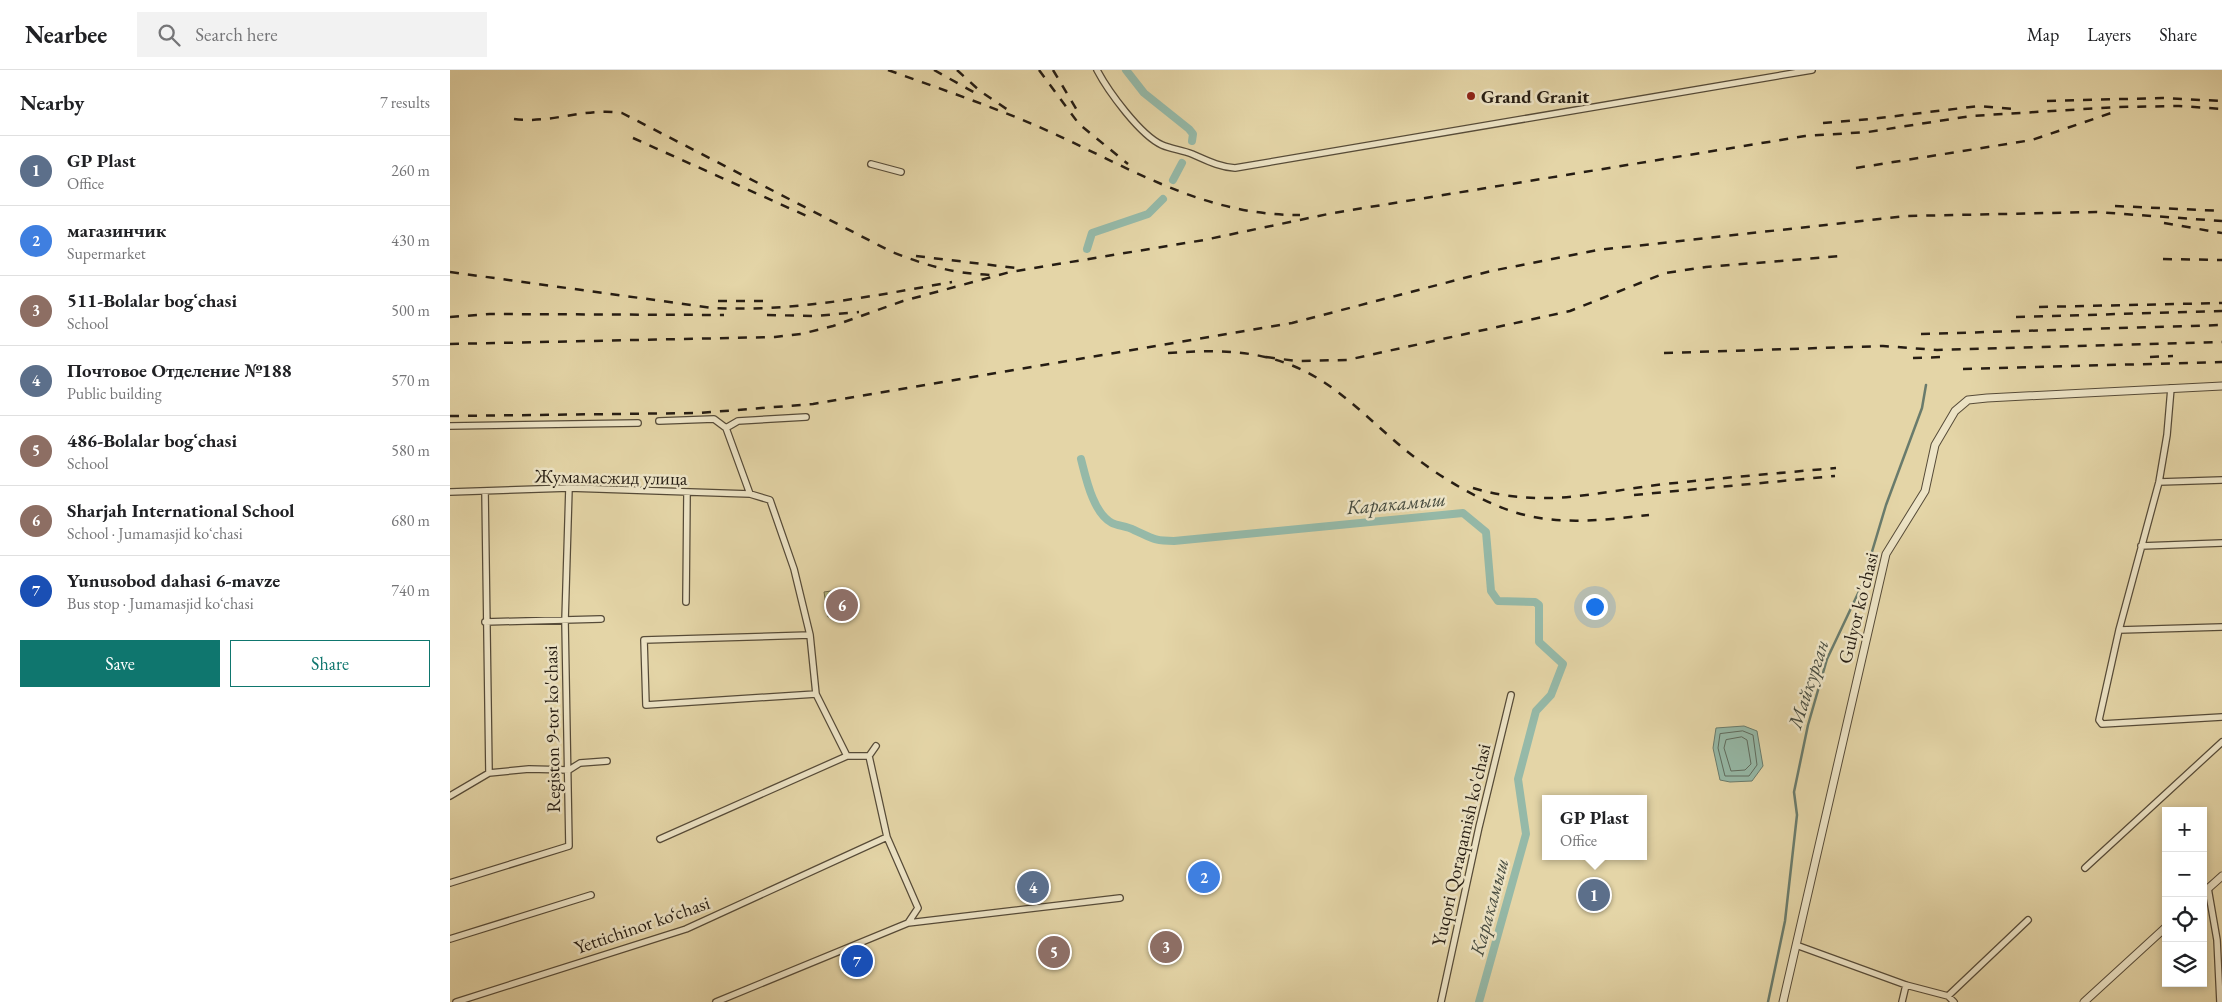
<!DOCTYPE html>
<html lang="en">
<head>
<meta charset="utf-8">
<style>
	:root { --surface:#fff; --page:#f2f2f2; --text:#202124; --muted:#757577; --line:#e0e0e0; --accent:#0f766e }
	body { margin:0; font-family:"EB Garamond",serif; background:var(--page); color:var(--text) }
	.controls { position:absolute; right:15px; bottom:15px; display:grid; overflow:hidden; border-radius:0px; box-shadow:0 2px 8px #0003 }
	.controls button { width:45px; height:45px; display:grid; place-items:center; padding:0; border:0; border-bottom:1px solid var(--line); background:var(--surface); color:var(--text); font:25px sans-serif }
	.you { position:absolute; left:1144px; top:536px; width:18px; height:18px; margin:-12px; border:4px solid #fff; border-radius:50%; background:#1a73e8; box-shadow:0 0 0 8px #1a73e833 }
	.badge { display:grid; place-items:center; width:32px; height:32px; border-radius:50%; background:var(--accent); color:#fff; font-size:16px; font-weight:700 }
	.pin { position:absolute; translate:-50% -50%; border:2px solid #fff; box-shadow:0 1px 5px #0006 }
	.popup { position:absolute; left:1092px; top:725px; width:105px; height:65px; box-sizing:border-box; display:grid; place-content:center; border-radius:0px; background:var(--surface); filter:drop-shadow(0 1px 4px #0005); font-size:16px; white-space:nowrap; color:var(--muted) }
	.popup b { font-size:19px; color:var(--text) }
	.popup::after { content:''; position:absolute; left:50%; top:100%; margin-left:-10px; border:10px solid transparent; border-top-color:var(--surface) }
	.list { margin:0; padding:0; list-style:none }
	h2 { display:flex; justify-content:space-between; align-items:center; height:65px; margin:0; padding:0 20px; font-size:21px }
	h2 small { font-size:16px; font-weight:400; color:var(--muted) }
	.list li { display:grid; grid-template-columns:32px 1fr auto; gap:15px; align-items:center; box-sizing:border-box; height:70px; padding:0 20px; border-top:1px solid var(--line) }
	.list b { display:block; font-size:19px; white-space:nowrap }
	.list p { margin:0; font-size:16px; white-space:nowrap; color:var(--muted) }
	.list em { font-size:16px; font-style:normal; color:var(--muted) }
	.actions { display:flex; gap:10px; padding:15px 20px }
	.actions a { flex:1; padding:11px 0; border:1px solid var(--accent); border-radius:0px; text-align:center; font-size:18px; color:var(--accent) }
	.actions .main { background:var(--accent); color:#fff }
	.icon { flex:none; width:28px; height:28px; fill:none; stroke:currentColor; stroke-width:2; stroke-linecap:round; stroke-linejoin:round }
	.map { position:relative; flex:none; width:1772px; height:932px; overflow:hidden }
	header { display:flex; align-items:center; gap:30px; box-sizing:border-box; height:70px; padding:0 25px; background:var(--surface); border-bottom:1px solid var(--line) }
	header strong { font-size:24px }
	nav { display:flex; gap:28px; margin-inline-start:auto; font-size:18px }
	.search { width:350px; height:45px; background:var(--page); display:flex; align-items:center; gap:12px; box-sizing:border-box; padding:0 18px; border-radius:0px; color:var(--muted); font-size:19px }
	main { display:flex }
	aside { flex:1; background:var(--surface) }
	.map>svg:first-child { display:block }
	.green { fill:#babc83; stroke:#706c4b }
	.water { fill:#95b9a8; stroke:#697b6c }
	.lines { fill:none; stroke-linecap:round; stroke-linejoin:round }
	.shore { stroke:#5e6b5e; stroke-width:1 }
	.stream { stroke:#697b6c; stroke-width:2.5 }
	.canal { stroke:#95b9a8; stroke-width:8 }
	.minor-casing { stroke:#564b38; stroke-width:8 }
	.tertiary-casing { stroke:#564b38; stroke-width:9 }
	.minor { stroke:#ede4c6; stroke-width:5.5 }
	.tertiary { stroke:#ede4c6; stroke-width:7 }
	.rail { stroke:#261d13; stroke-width:2.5; stroke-dasharray:9 9; stroke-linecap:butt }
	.poi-dot { fill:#8f2418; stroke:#ede4c6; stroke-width:2 }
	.labels { text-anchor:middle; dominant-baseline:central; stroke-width:5; stroke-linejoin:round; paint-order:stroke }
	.poi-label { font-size:19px; font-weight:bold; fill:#261d13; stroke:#ede4c6; text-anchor:start }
	.street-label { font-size:19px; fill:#261d13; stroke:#ede4c6 }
	.water-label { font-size:20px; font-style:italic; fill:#474c40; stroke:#ede4c6 }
</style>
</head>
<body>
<header>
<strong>Nearbee</strong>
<div class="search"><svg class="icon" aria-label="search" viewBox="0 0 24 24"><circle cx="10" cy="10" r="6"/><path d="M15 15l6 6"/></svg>Search here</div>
<nav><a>Map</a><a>Layers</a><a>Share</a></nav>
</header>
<main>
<aside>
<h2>Nearby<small>7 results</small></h2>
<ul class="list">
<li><span class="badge" style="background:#5c6f8a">1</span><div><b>GP Plast</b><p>Office</p></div><em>260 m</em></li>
<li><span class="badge" style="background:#3f7fe0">2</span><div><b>магазинчик</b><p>Supermarket</p></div><em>430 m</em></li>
<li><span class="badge" style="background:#8d6e63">3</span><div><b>511-Bolalar bogʻchasi</b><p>School</p></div><em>500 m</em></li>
<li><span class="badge" style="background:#5c6f8a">4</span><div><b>Почтовое Отделение №188</b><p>Public building</p></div><em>570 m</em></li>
<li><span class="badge" style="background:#8d6e63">5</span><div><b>486-Bolalar bogʻchasi</b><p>School</p></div><em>580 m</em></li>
<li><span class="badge" style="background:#8d6e63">6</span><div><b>Sharjah International School</b><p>School · Jumamasjid koʻchasi</p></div><em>680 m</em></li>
<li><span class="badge" style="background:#1a4fb4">7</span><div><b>Yunusobod dahasi 6-mavze</b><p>Bus stop · Jumamasjid koʻchasi</p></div><em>740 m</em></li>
</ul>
<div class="actions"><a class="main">Save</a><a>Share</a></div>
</aside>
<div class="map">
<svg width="1772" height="932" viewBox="0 0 1772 932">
	<rect width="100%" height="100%" fill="#e4d5a7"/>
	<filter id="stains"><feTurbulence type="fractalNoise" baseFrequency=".004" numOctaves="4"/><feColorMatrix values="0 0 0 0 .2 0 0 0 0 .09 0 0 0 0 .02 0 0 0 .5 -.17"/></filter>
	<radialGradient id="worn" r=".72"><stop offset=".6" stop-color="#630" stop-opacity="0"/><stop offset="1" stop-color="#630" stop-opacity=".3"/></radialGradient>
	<path class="green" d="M388 520 391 545 378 547 374 522Z"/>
	<path class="water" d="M1294 656 1307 661 1313 696 1302 711 1280 712 1270 710 1263 678 1266 658Z"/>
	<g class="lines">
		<path class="shore" d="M1293 661 1303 665 1307 695 1299 706H1275L1268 678 1270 664Z
			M1292 667 1297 670 1301 694 1295 700 1281 701 1274 678 1276 670Z"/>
		<path class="stream" d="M1318 932 1335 851 1347 745 1344 722 1358 655 1377 589 1412 515 1436 435 1472 338 1476 315"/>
		<path class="canal" d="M676 0 694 23 739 59 743 64 742 71
			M723 110 732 93
			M637 179 642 163 698 144 713 129
			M631 389C636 408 643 443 662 453 668 456 677 456 684 460 702 468 703 471 724 471L1013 443 1036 462 1041 521 1048 531 1085 532 1089 535V572L1113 594 1101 625 1086 641 1068 709 1076 764 1029 932"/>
		<defs>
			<path id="minor" d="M647 0C658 21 690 65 712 75 721 79 732 80 742 84 756 90 769 97 785 98L1362 0
				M421 94 451 102
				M1721 318 1717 365 1709 412 1669 560 1649 650 1652 654 1772 647
				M209 351 264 349 276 358 300 424
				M0 356 188 353
				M276 358 288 351 356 347
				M1709 412 1772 410
				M35 421 39 703
				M0 422 119 418 300 424 320 430 344 499 360 565 366 624 397 686H419
				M1691 476 1772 473
				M236 532 237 424
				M35 552 151 549
				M1669 560 1772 557
				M360 565 194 570 196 635 366 624
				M419 686 426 676
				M119 700 130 693 157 691
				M0 726 39 703 79 699 119 700
				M210 769 397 686
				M1635 798 1772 672
				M0 813 119 776 115 551 119 418
				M1758 818 1767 870 1770 932
				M458 853 670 828
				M0 869 141 825
				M1346 875 1456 915 1498 926 1504 932
				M1498 926 1578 850
				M6 932 236 859 437 767
				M266 932 458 853 468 838 437 767 419 686
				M991 932 1029 757 1061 625
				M1452 932 1456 915"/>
			<path id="tertiary" d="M1753 823 1772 806
				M1333 932 1436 484 1475 421 1485 375 1505 341 1518 330 1537 328 1772 316
				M1634 932 1716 857"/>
		</defs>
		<use href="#minor" class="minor-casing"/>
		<use href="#tertiary" class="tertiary-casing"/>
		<use href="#minor" class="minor"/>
		<use href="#tertiary" class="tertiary"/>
		<path class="rail" d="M438 0C488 18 538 35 587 56 674 94 751 146 850 145
			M484 0 527 24
			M507 0 530 21 558 40
			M589 0 629 54 678 94
			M603 0 628 42
			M1597 31 1712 28 1772 31
			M64 49C101 54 136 37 172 43L442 182C479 196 500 203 541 205
			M1373 53 1421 49 1529 36 1565 39
			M183 68 359 147
			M1406 98 1582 70 1664 42
			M1665 136 1772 141
			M1714 153 1772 163
			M466 186 566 198
			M1713 189 1772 190
			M0 202 263 238C344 242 423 226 502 212
			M268 231H321
			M1589 237 1772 233
			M317 245 365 246 409 242
			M0 247 40 244 274 245
			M1566 247 1772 241
			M1471 264 1772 255
			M0 274 325 267 351 264 383 256 453 231 560 202 754 170 883 143 1355 66 1418 62 1521 46 1667 37 1729 36 1772 39
			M718 283C761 280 800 279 841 295 885 312 918 349 953 378 985 404 1025 429 1064 442 1108 456 1154 450 1199 445
			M1214 283 1433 276 1487 280 1772 272
			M816 287 846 291 897 290 1120 241 1215 203 1256 197 1391 186
			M1700 287 1723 286
			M1463 288 1493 287
			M1513 299 1772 292
			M0 346 249 343 363 334 842 253 1041 201 1148 180 1457 146 1646 142 1772 151
			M1023 418C1093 439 1146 422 1215 414 1272 408 1329 403 1386 398
			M1184 425 1385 406"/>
	</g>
	<circle class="poi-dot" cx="1021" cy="26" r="5"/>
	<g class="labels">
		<g class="poi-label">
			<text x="1031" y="26">Grand Granit</text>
		</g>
		<g class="street-label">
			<text transform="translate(161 407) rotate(1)">Жумамасжид улица</text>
			<text transform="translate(1408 538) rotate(-76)">Gulyor ko'chasi</text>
			<text transform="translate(102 659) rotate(-91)">Registon 9-tor ko'chasi</text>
			<text transform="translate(1011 775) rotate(-77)">Yuqori Qoraqamish ko'chasi</text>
			<text transform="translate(192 855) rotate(-19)">Yettichinor ko‘chasi</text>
		</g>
		<g class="water-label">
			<text transform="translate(946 433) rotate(-5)">Каракамыш</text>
			<text transform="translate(1358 614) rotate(-72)">Майкурган</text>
			<text transform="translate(1039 837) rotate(-75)">Каракамыш</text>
		</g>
	</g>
	<rect width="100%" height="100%" filter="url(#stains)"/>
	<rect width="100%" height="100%" fill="url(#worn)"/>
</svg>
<div class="controls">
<button>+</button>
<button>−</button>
<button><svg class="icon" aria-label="locate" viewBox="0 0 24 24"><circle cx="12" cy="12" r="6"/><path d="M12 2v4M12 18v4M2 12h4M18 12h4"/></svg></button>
<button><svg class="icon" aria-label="layers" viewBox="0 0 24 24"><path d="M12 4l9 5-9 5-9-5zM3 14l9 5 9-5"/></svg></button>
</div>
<div class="you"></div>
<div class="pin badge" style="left:1144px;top:825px;background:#5c6f8a">1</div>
<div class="popup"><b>GP Plast</b>Office</div>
<div class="pin badge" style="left:754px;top:807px;background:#3f7fe0">2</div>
<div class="pin badge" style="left:716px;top:877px;background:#8d6e63">3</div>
<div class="pin badge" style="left:583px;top:817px;background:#5c6f8a">4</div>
<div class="pin badge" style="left:604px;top:882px;background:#8d6e63">5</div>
<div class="pin badge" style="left:392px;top:535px;background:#8d6e63">6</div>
<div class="pin badge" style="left:407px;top:891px;background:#1a4fb4">7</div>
</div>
</main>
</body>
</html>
